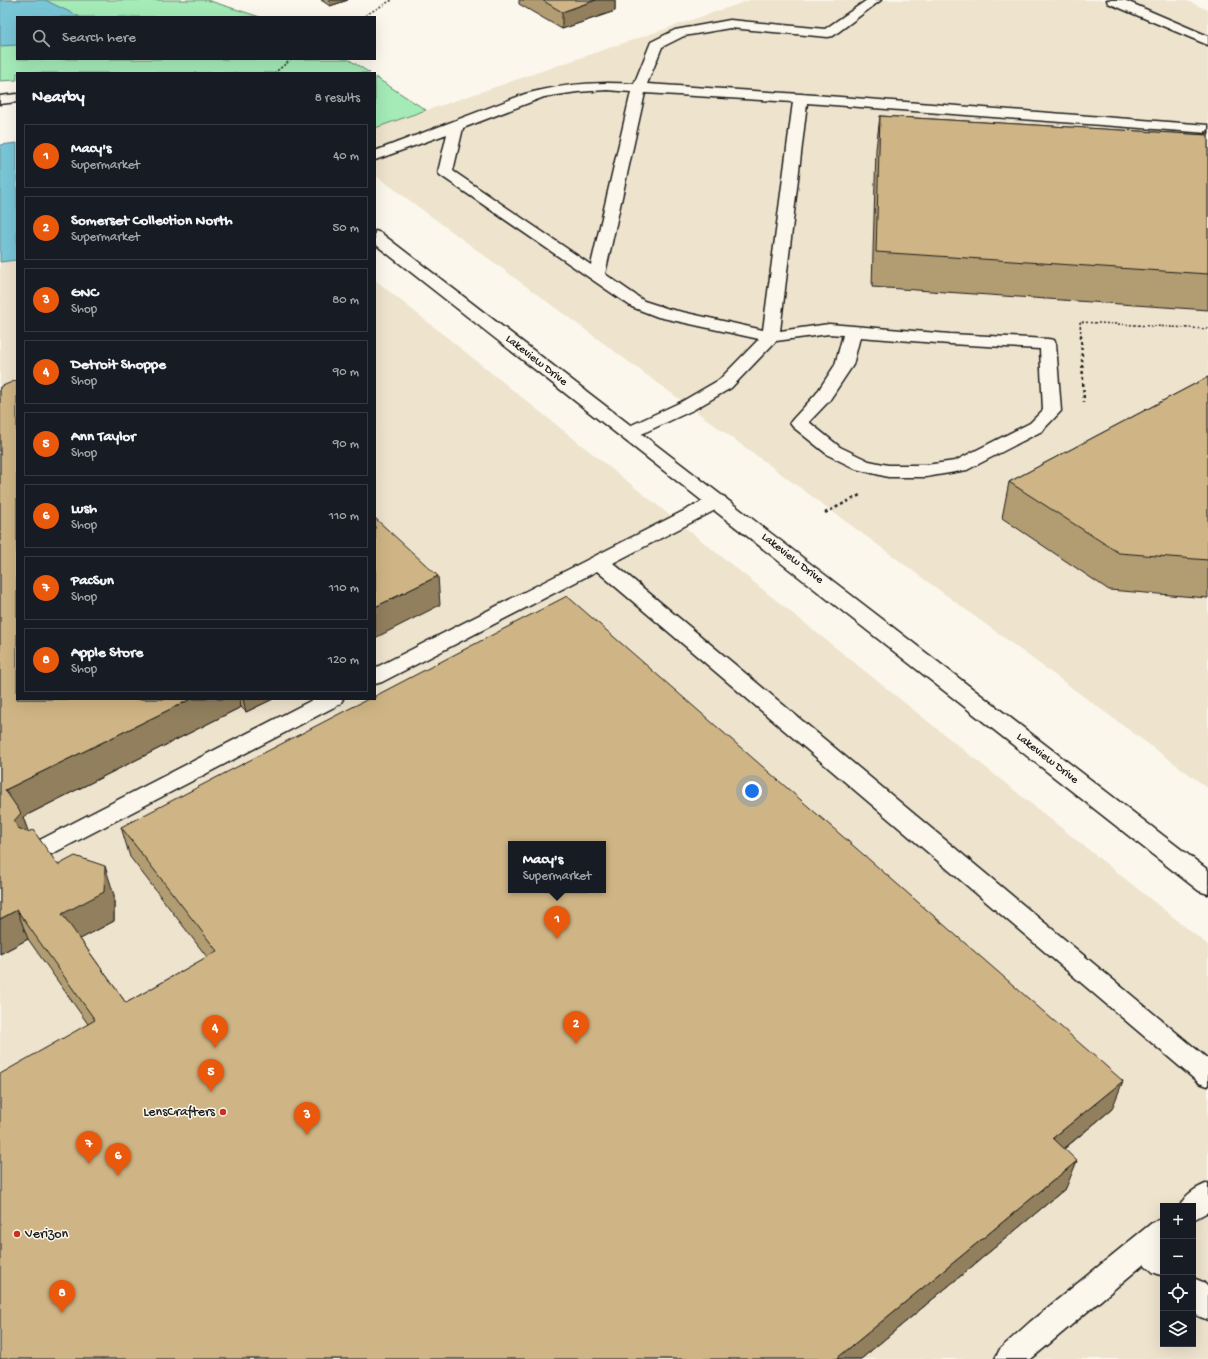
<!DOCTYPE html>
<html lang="en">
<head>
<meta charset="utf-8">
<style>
	:root { --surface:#171b24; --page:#242831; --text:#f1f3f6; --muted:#9ea1a6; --line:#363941; --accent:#ea580c }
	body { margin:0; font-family:"Gochi Hand",sans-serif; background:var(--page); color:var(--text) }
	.controls { position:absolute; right:12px; bottom:12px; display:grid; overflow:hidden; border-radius:0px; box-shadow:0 4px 16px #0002 }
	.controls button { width:36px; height:36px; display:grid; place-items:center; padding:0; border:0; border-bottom:1px solid var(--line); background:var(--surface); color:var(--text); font:20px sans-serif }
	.you { position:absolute; left:752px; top:791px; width:14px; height:14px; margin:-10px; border:3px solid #fff; border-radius:50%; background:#1a73e8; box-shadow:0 0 0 6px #1a73e833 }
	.badge { display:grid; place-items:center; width:26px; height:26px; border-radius:50%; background:var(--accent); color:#fff; font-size:13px; font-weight:700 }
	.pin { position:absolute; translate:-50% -33px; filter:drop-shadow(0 1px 2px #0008) }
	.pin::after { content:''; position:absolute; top:21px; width:14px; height:12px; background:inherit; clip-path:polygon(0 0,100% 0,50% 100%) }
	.popup { position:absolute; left:508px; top:841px; width:98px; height:52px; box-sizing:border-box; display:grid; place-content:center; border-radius:0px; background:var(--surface); filter:drop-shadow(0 1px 3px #0005); font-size:13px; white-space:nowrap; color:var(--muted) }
	.popup b { font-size:15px; color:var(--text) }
	.popup::after { content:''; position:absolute; left:50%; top:100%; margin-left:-8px; border:8px solid transparent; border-top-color:var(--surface) }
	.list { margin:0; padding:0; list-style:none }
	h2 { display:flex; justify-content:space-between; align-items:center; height:52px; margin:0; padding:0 16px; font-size:17px }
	h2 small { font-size:13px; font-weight:400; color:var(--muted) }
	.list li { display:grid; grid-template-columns:26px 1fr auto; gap:12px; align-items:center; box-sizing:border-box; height:64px; margin:0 8px 8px; padding:0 8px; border:1px solid var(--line); border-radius:0px }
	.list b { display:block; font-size:15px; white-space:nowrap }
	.list p { margin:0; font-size:13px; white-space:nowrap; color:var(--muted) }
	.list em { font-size:13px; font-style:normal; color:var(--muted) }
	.icon { flex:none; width:22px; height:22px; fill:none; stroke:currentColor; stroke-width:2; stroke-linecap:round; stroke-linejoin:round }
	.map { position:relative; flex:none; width:1208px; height:1359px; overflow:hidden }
	.search { position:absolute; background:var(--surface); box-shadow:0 4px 16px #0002; left:16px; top:16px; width:360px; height:44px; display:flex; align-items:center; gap:10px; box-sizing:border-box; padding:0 14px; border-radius:0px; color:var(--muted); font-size:15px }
	.panel { position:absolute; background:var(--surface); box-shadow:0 4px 16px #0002; left:16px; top:72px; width:360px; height:628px; border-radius:0px }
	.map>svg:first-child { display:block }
	.built { fill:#eee3cd; fill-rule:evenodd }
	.green { fill:#a4ebb8; stroke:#60846a }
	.water { fill:#79c6d7; stroke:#54828c }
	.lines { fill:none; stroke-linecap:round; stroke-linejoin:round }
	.lane-casing { stroke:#1c1c1c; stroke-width:3 }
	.street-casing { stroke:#1c1c1c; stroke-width:3 }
	.path-far1 { stroke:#1c1c1c; stroke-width:1.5; stroke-dasharray:2 2; stroke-linecap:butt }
	.path { stroke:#1c1c1c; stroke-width:2.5; stroke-dasharray:3 3; stroke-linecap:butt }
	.lane { fill:#fbf7ec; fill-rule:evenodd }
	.street { fill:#fbf7ec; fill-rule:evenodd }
	.wall { fill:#b29c72; stroke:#1c1c1c }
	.shaded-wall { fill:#917f5d; stroke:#1c1c1c }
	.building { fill:#cfb585; stroke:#1c1c1c; fill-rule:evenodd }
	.poi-dot { fill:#c8321e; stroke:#fbf7ec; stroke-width:1.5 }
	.labels { text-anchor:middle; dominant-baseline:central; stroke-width:3; stroke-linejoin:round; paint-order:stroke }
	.street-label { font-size:12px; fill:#1c1c1c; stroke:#fbf7ec }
	.near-poi-label { font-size:14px; fill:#1c1c1c; stroke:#fbf7ec; text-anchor:end }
</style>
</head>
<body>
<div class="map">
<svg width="1208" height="1359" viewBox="0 0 1208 1359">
	<rect width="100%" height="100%" fill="#fbf7ec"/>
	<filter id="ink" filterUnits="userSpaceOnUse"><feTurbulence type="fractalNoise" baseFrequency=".025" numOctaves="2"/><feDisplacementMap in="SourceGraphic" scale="8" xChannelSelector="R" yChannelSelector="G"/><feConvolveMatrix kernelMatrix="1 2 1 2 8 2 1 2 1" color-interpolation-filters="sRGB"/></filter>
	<g filter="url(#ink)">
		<path class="built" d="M750 0H1185L1208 10V788L375 175V128Z
			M17 254V699H375V280L1208 945V1359H0V260ZM511 844H603V890H511ZM1163 1206H1193V1344H1163Z"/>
		<path class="green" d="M0 0H207L260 17H17V59H348L370 73H17V80L0 81Z
			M375 77 426 110 375 128Z"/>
		<path class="water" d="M0 0H45L80 17H17V45L0 46Z
			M17 143V260L0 262V145Z"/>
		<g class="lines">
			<defs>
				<path id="lane" d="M867 0H881L833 36 828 37 730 28 684 36 662 47 647 84 801 94 1208 125V133L807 103 780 331 829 324 950 334 1048 339 1054 340 1056 344 1061 411 1042 431 967 470 926 477H888L856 469 828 455 793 427 790 423 793 419 816 394 835 365 843 335 829 334 776 341 731 388 693 410 635 437 629 438 623 437 620 433 623 429 681 402 719 380 759 339 658 317 632 307 440 175 438 172 447 134 375 160V151L525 94C562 84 596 81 634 84L651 42 675 30 730 20 825 29ZM607 90 631 92 591 265 453 171 463 128 544 97 577 92ZM645 93 793 102 763 330 669 309 644 301 605 274ZM860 337 950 344 1040 349 1043 410 1030 423 955 461 926 465H888L869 461 840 447 809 422 829 401 853 365Z
					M1107 0H1124L1208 36V45L1108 3Z
					M718 495 725 497 727 501 725 505 613 563 1208 1059V1086L1199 1083 597 571 382 682 375 684V668L711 497Z
					M314 699H343L340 704 46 857 38 860 30 857 26 851 30 845Z
					M1208 1183V1212L1193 1220V1206H1180C1185 1194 1196 1188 1208 1183Z
					M1163 1218V1276L1153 1272 1144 1264 1031 1359H995L1000 1349 1030 1322 1153 1222Z
					M1193 1278 1203 1282 1208 1287V1320L1198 1316 1193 1311Z"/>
				<path id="street" d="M17 94V102L0 104V96Z
					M375 231 381 233 1208 870V894L1199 891 375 244Z"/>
			</defs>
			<use href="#lane" class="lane-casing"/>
			<use href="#street" class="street-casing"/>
			<path class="path-far1" d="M362 17 392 0
				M274 73 292 59
				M1081 336 1080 322 1208 329"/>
			<path class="path" d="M1081 335 1084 402
				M825 513 862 494"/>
			<use href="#lane" class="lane"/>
			<use href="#street" class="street"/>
		</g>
		<path class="wall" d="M321 0H348L330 6Z
			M519 0H615V11L562 29 519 4Z
			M880 116 1205 135 1206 131H1208V310L872 287 876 149Z
			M1208 377V598L1109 590 1002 518 1009 482Z
			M0 387 17 699H273L246 712 241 707 23 817 28 832 58 865 114 895V921L80 939 126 1003 207 957 130 857 121 827 1112 1109 1064 1149 1066 1188 861 1359H0L88 1024 28 939 0 954Z"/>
		<path class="shaded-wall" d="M329 0H348L330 6Z
			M596 0H615V11L562 29V12Z
			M438 576 440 605 375 638V607Z
			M191 699H240L241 707 23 817 32 842 25 850 14 821 5 790Z
			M243 699H273L246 712Z
			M105 866 114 895V921L73 943 62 914Z
			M17 910 28 939 0 954V919Z
			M1123 1081 1112 1109 1043 1166 1053 1138Z
			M1077 1161 1066 1188 861 1359H836Z"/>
		<path class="building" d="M542 0H596L562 12Z
			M880 116 1207 135 1206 131H1208V274L876 252Z
			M1208 377V560L1119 553 1009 482Z
			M17 380V699H191L5 790 21 813 14 821 18 828 27 832 33 830 58 865 75 856 105 866 104 892 62 914 126 1003 217 951 121 827 368 699H375V696L567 596 1123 1081 1053 1138 1077 1161 836 1359H0V1074L95 1020 17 910 0 919V387ZM511 844H603V890H511Z
			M375 518 438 576 375 607Z"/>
	</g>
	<g class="poi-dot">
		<circle cx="223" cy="1112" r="4"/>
		<circle cx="17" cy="1234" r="4"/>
	</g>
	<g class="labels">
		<g class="street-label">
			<text transform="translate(536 361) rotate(38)">Lakeview Drive</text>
			<text transform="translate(792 559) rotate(38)">Lakeview Drive</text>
			<text transform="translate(1047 759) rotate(38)">Lakeview Drive</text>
		</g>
		<g class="near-poi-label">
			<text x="215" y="1112">LensCrafters</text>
			<text x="25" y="1234" text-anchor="start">Verizon</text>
		</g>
	</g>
</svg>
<div class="controls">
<button>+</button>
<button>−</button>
<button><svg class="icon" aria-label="locate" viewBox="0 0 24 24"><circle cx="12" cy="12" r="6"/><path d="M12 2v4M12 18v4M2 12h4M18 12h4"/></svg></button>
<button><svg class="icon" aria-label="layers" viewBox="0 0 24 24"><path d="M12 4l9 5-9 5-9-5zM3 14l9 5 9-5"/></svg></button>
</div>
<div class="you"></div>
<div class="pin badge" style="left:557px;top:939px">1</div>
<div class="popup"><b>Macy's</b>Supermarket</div>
<div class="pin badge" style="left:576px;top:1044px">2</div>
<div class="pin badge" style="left:307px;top:1135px">3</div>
<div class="pin badge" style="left:215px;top:1048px">4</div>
<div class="pin badge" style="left:211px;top:1092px">5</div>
<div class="pin badge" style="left:118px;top:1176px">6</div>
<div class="pin badge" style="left:89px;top:1164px">7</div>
<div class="pin badge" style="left:62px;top:1313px">8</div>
<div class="search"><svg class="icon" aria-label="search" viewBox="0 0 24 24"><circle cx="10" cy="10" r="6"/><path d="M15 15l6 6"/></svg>Search here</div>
<section class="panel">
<h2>Nearby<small>8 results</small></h2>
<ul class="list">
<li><span class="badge">1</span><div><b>Macy's</b><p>Supermarket</p></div><em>40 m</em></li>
<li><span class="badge">2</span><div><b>Somerset Collection North</b><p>Supermarket</p></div><em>50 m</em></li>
<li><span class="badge">3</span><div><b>GNC</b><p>Shop</p></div><em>80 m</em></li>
<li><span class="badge">4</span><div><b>Detroit Shoppe</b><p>Shop</p></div><em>90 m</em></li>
<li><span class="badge">5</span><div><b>Ann Taylor</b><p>Shop</p></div><em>90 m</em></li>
<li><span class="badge">6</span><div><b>Lush</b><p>Shop</p></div><em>110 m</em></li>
<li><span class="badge">7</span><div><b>PacSun</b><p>Shop</p></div><em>110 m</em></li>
<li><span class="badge">8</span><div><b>Apple Store</b><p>Shop</p></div><em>120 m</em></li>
</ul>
</section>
</div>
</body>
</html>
